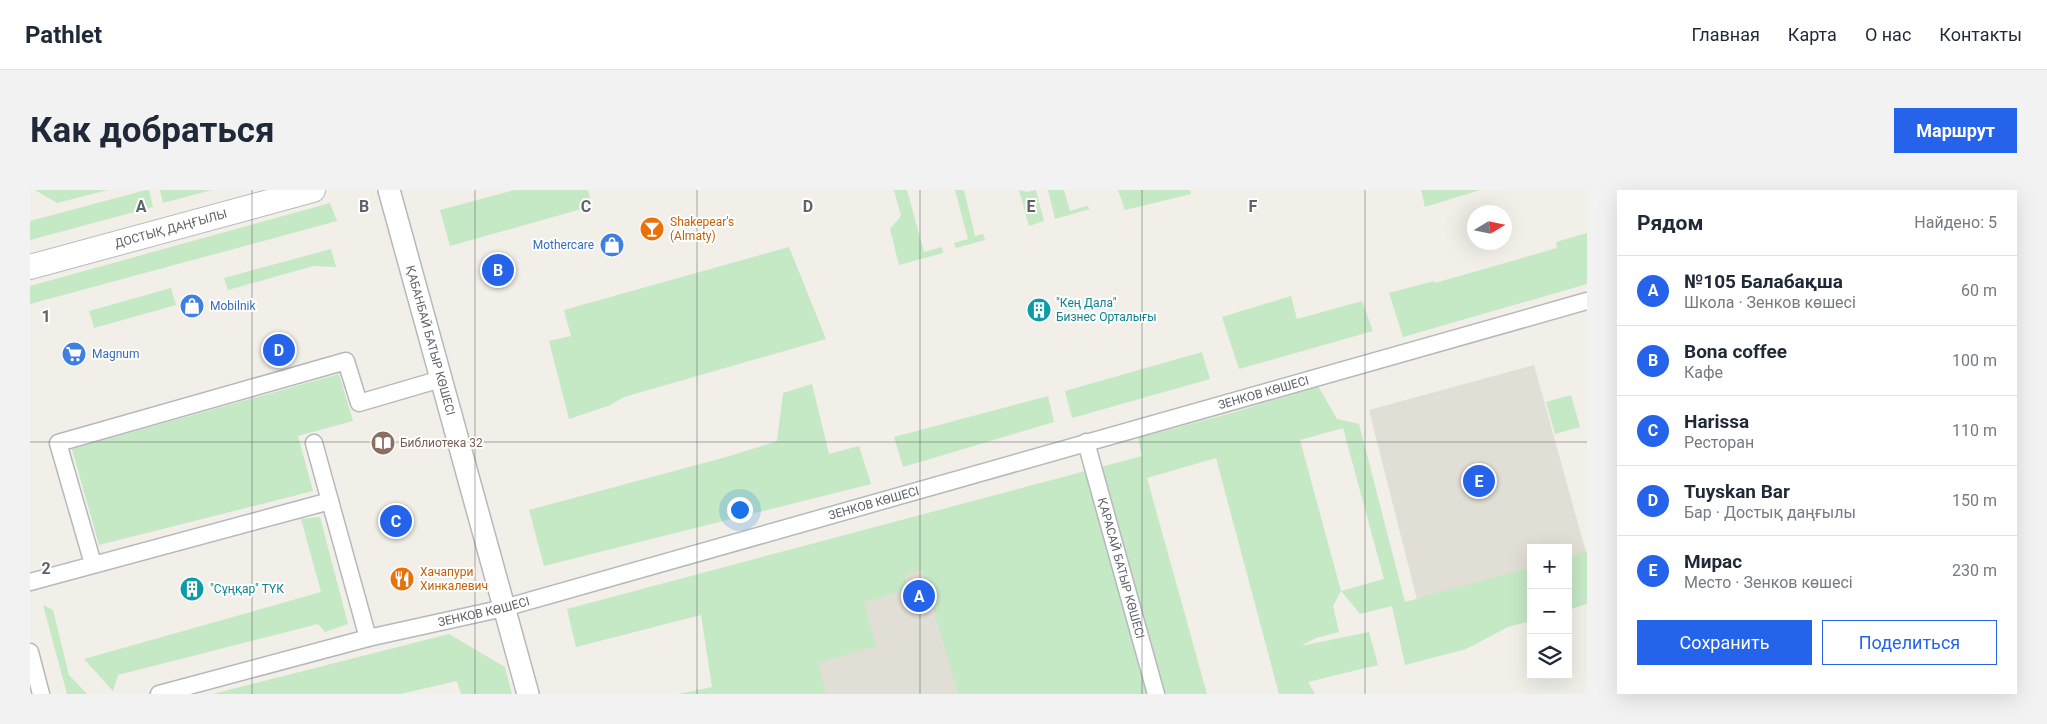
<!DOCTYPE html>
<html lang="ru">
<head>
<meta charset="utf-8">
<style>
	:root { --surface:#fff; --page:#f2f2f3; --text:#1f2937; --muted:#747a83; --line:#e0e1e3; --accent:#2563eb }
	body { margin:0; font-family:Roboto,sans-serif; background:var(--page); color:var(--text) }
	.controls { position:absolute; right:15px; bottom:15px; display:grid; overflow:hidden; border-radius:0px; box-shadow:0 5px 20px #0002 }
	.controls button { width:45px; height:45px; display:grid; place-items:center; padding:0; border:0; border-bottom:1px solid var(--line); background:var(--surface); color:var(--text); font:25px sans-serif }
	.compass { position:absolute; left:1437px; top:15px; width:45px; height:45px; border-radius:50%; background:var(--surface); box-shadow:0 5px 20px #0002; rotate:80deg }
	.you { position:absolute; left:709px; top:319px; width:18px; height:18px; margin:-12px; border:4px solid #fff; border-radius:50%; background:#1a73e8; box-shadow:0 0 0 8px #1a73e833 }
	.badge { display:grid; place-items:center; width:32px; height:32px; border-radius:50%; background:var(--accent); color:#fff; font-size:16px; font-weight:700 }
	.pin { position:absolute; translate:-50% -50%; border:2px solid #fff; box-shadow:0 1px 5px #0006 }
	.list { margin:0; padding:0; list-style:none }
	h2 { display:flex; justify-content:space-between; align-items:center; height:65px; margin:0; padding:0 20px; font-size:21px }
	h2 small { font-size:16px; font-weight:400; color:var(--muted) }
	.list li { display:grid; grid-template-columns:32px 1fr auto; gap:15px; align-items:center; box-sizing:border-box; height:70px; padding:0 20px; border-top:1px solid var(--line) }
	.list b { display:block; font-size:19px; white-space:nowrap }
	.list p { margin:0; font-size:16px; white-space:nowrap; color:var(--muted) }
	.list em { font-size:16px; font-style:normal; color:var(--muted) }
	.actions { display:flex; gap:10px; padding:15px 20px }
	.actions a { flex:1; padding:11px 0; border:1px solid var(--accent); border-radius:0px; text-align:center; font-size:18px; color:var(--accent) }
	.actions .main { background:var(--accent); color:#fff }
	.icon { flex:none; width:28px; height:28px; fill:none; stroke:currentColor; stroke-width:2; stroke-linecap:round; stroke-linejoin:round }
	.map { position:relative; flex:none; width:1557px; height:504px; overflow:hidden; border-radius:0px }
	header { display:flex; align-items:center; gap:30px; box-sizing:border-box; height:70px; padding:0 25px; background:var(--surface); border-bottom:1px solid var(--line) }
	header strong { font-size:24px }
	nav { display:flex; gap:28px; margin-inline-start:auto; font-size:18px }
	.intro { display:flex; align-items:center; justify-content:space-between; box-sizing:border-box; height:120px; padding:0 30px }
	h1 { margin:0; font-size:35px }
	.button { padding:12px 22px; border-radius:0px; background:var(--accent); color:#fff; font-size:18px; font-weight:700 }
	main { display:flex; gap:30px; padding:0 30px }
	aside { flex:1; background:var(--surface); border-radius:0px; box-shadow:0 5px 20px #0002 }
	.map>svg:first-child { display:block }
	.education { fill:#e1ded6 }
	.green { fill:#c5e8c5; fill-rule:evenodd }
	.lines { fill:none; stroke-linecap:round; stroke-linejoin:round }
	.minor-casing { stroke:#b5b8bc; stroke-width:19 }
	.tertiary-casing { stroke:#b5b8bc; stroke-width:24 }
	.secondary-casing { stroke:#b6babf; stroke-width:26 }
	.minor { stroke:#fff; stroke-width:16 }
	.tertiary { stroke:#fff; stroke-width:21 }
	.secondary { stroke:#fff; stroke-width:24 }
	.grid { fill:none; stroke:#5f6368; stroke-width:1; stroke-opacity:0.55 }
	.labels { text-anchor:middle; dominant-baseline:central; stroke-width:4; stroke-linejoin:round; paint-order:stroke }
	.food-label { font-size:12px; fill:#c56008; stroke:#fff; text-anchor:start }
	.street-label { font-size:12px; fill:#5f6368; stroke:#fff }
	.shop-label { font-size:12px; fill:#366cbe; stroke:#fff; text-anchor:start }
	.culture-label { font-size:12px; fill:#0d838f; stroke:#fff; text-anchor:start }
	.education-label { font-size:12px; fill:#785e54; stroke:#fff; text-anchor:start }
	.grid-label { font-size:16px; text-anchor:middle; font-weight:bold; fill:#5f6368; stroke:#fff; stroke-width:4; stroke-linejoin:round; paint-order:stroke }
</style>
</head>
<body>
<header>
<strong>Pathlet</strong>
<nav><a>Главная</a><a>Карта</a><a>О нас</a><a>Контакты</a></nav>
</header>
<div class="intro"><h1>Как добраться</h1><a class="button">Маршрут</a></div>
<main>
<div class="map">
<svg width="1557" height="504" viewBox="0 0 1557 504">
	<rect width="100%" height="100%" fill="#f1efe8"/>
	<path class="education" d="M1504 175 1557 366 1538 414V358H1501V424L1398 453 1339 220Z
		M1008 304 1064 504H769L733 376Z"/>
	<path class="green" d="M5 0H78L27 13Z
		M116 0H119L123 17 0 50V31Z
		M130 0H182L133 13Z
		M485 0H558L562 16 420 56 410 20Z
		M864 0H877L894 62 912 57 913 63 869 75 860 39 871 26Z
		M925 0H934L945 46 953 44 955 50 926 58 924 53 938 49Z
		M989 0 997 2 1006 0 1014 31 999 36Z
		M1018 0H1034L1040 21 1057 16 1060 19 1025 29Z
		M1088 0H1160L1161 4 1095 20Z
		M1391 0H1450L1395 17Z
		M300 13 307 31 0 114V96Z
		M1557 43V94L1373 147 1359 103 1404 91 1405 93 1527 58 1526 52Z
		M759 57 796 149 594 207 578 216 539 229 519 151 541 146 534 120Z
		M301 59 306 77 283 76 198 100 194 88Z
		M141 98 146 115 64 138 59 121Z
		M1261 106 1267 129 1332 111 1343 141 1209 179 1192 127Z
		M1172 162 1180 189 1042 228 1035 201Z
		M309 184 323 231 268 246 283 301 69 355 42 259Z
		M782 194 799 264 829 256 841 294 514 376 499 320 700 266 747 251 753 203Z
		M1288 196 1307 229 1329 234 1375 412 1501 377V431L1478 437 1436 459 1375 475 1362 416 1330 424 1311 401 1303 416 1309 442 1286 448 1271 456 1339 442 1348 475 1278 492 1285 504H1249L1186 268 1117 288 1177 504H928L892 380 874 385 879 399 834 412 846 456 788 473 796 504H649L682 497 671 425 546 457 537 419 1112 266 1108 248 1205 222ZM1313 238 1354 389 1311 401 1270 250Z
		M1541 205 1550 237 1525 244 1516 212Z
		M1018 206 1024 232 873 277 864 247Z
		M290 327 318 434 295 442 288 434 88 485 83 501 54 469 291 402 271 329Z
		M1557 361V414L1538 420V367Z
		M13 415 23 420 39 485 57 504H37Z
		M419 444 475 477 482 504H431L427 491 370 504H183Z"/>
	<g class="lines">
		<defs>
			<g id="minor">
				<path id="s1" d="M1056 252 1126 504"/>
				<path d="M300 311 338 448"/>
				<path d="M63 374 28 253 316 171 329 213 411 189"/>
				<path d="M0 392 300 311 284 253"/>
				<path d="M0 462 11 504"/>
				<path id="s2" d="M129 504 338 448 474 418 1557 111"/>
			</g>
			<g id="tertiary">
				<path id="s3" d="M359 0 498 504"/>
			</g>
			<g id="secondary">
				<path id="s4" d="M0 77 283 0"/>
			</g>
		</defs>
		<use href="#minor" class="minor-casing"/>
		<use href="#tertiary" class="tertiary-casing"/>
		<use href="#secondary" class="secondary-casing"/>
		<use href="#minor" class="minor"/>
		<use href="#tertiary" class="tertiary"/>
		<use href="#secondary" class="secondary"/>
	</g>
	<path class="grid" d="M222 0V504M445 0V504M667 0V504M890 0V504M1112 0V504M1335 0V504M0 252H1557"/>
	<defs>
		<symbol id="bar-disc" viewBox="-11 -11 22 22"><circle r="9.5" fill="#e8710a" stroke="#fff"/><path d="M-6-5H6L.8 .8V4.5H3.5V6h-7V4.5H-.8V.8Z" fill="#fff"/></symbol>
		<symbol id="shop-disc" viewBox="-11 -11 22 22"><circle r="9.5" fill="#3f7fe0" stroke="#fff"/><path d="M-5-2.5h2.3a2.7 3.5 0 0 1 5.4 0H5L5.5 6h-11ZM-1.5-2.5h3a1.5 2.3 0 0 0-3 0Z" fill="#fff"/></symbol>
		<symbol id="building-disc" viewBox="-11 -11 22 22"><circle r="9.5" fill="#0f9aa8" stroke="#fff"/><path d="M-4-6H4V6H1V3H-1V6H-4ZM-2.5-4.3h1.7v1.8h-1.7ZM.8-4.3h1.7v1.8H.8ZM-2.5-1h1.7V.8h-1.7ZM.8-1h1.7V.8H.8Z" fill="#fff"/></symbol>
		<symbol id="supermarket-disc" viewBox="-11 -11 22 22"><circle r="9.5" fill="#3f7fe0" stroke="#fff"/><path d="M-6-5.5h2.5l.6 2H6L4.5 2H-2.5L-4.4-4H-6ZM-1.5 3.2a1.3 1.3 0 1 0 .1 0ZM3 3.2a1.3 1.3 0 1 0 .1 0Z" fill="#fff"/></symbol>
		<symbol id="library-disc" viewBox="-11 -11 22 22"><circle r="9.5" fill="#8d6e63" stroke="#fff"/><path d="M-6-4Q-3-5.5-.7-3.5V5Q-3 3-6 4ZM6-4Q3-5.5 .7-3.5V5Q3 3 6 4Z" fill="#fff"/></symbol>
		<symbol id="restaurant-disc" viewBox="-11 -11 22 22"><circle r="9.5" fill="#e8710a" stroke="#fff"/><path d="M-5-6h1v4h1v-4h1v4h1v-4h1v5L-1.5 .5V6h-2V.5L-5-1ZM5-6V6H3V1.5H1.5Q1.5-4 5-6Z" fill="#fff"/></symbol>
	</defs>
	<g fill-rule="evenodd">
		<use href="#bar-disc" x="608" y="25" width="28" height="28"/>
		<use href="#shop-disc" x="568" y="41" width="28" height="28"/>
		<use href="#shop-disc" x="148" y="102" width="28" height="28"/>
		<use href="#building-disc" x="995" y="106" width="28" height="28"/>
		<use href="#supermarket-disc" x="30" y="150" width="28" height="28"/>
		<use href="#library-disc" x="339" y="239" width="28" height="28"/>
		<use href="#restaurant-disc" x="358" y="375" width="28" height="28"/>
		<use href="#building-disc" x="148" y="385" width="28" height="28"/>
	</g>
	<g class="labels">
		<g class="food-label">
			<text x="640" y="32">Shakepear's<tspan x="640" dy="14">(Almaty)</tspan></text>
			<text x="390" y="382">Хачапури<tspan x="390" dy="14">Хинкалевич</tspan></text>
		</g>
		<g class="street-label">
			<text stroke="none"><textPath href="#s4" startOffset="146">ДОСТЫҚ ДАҢҒЫЛЫ</textPath></text>
			<text stroke="none"><textPath href="#s3" startOffset="156">ҚАБАНБАЙ БАТЫР КӨШЕСІ</textPath></text>
			<text stroke="none"><textPath href="#s2" startOffset="1145">ЗЕНКОВ КӨШЕСІ</textPath></text>
			<text stroke="none"><textPath href="#s2" startOffset="740">ЗЕНКОВ КӨШЕСІ</textPath></text>
			<text stroke="none"><textPath href="#s1" startOffset="131">ҚАРАСАЙ БАТЫР КӨШЕСІ</textPath></text>
			<text stroke="none"><textPath href="#s2" startOffset="335">ЗЕНКОВ КӨШЕСІ</textPath></text>
		</g>
		<g class="shop-label">
			<text x="564" y="55" text-anchor="end">Mothercare</text>
			<text x="180" y="116">Mobilnik</text>
			<text x="62" y="164">Magnum</text>
		</g>
		<g class="culture-label">
			<text x="1026" y="113">"Кең Дала"<tspan x="1026" dy="14">Бизнес Орталығы</tspan></text>
			<text x="180" y="399">"Сұңқар" ТҮК</text>
		</g>
		<g class="education-label">
			<text x="370" y="253">Библиотека 32</text>
		</g>
	</g>
	<g class="grid-label">
		<text x="111" y="22">A</text>
		<text x="334" y="22">B</text>
		<text x="556" y="22">C</text>
		<text x="778" y="22">D</text>
		<text x="1001" y="22">E</text>
		<text x="1223" y="22">F</text>
		<text x="16" y="132">1</text>
		<text x="16" y="384">2</text>
	</g>
</svg>
<div class="controls">
<button>+</button>
<button>−</button>
<button><svg class="icon" aria-label="layers" viewBox="0 0 24 24"><path d="M12 4l9 5-9 5-9-5zM3 14l9 5 9-5"/></svg></button>
</div>
<svg class="compass" viewBox="-18 -18 36 36"><path d="M0-13l5 13h-10z" fill="#e53935"/><path d="M0 13l5-13h-10z" fill="#747a83"/></svg>
<div class="you"></div>
<div class="pin badge" style="left:889px;top:406px">A</div>
<div class="pin badge" style="left:468px;top:80px">B</div>
<div class="pin badge" style="left:366px;top:331px">C</div>
<div class="pin badge" style="left:249px;top:160px">D</div>
<div class="pin badge" style="left:1449px;top:291px">E</div>
</div>
<aside>
<h2>Рядом<small>Найдено: 5</small></h2>
<ul class="list">
<li><span class="badge">A</span><div><b>№105 Балабақша</b><p>Школа · Зенков көшесі</p></div><em>60 m</em></li>
<li><span class="badge">B</span><div><b>Bona coffee</b><p>Кафе</p></div><em>100 m</em></li>
<li><span class="badge">C</span><div><b>Harissa</b><p>Ресторан</p></div><em>110 m</em></li>
<li><span class="badge">D</span><div><b>Tuyskan Bar</b><p>Бар · Достық даңғылы</p></div><em>150 m</em></li>
<li><span class="badge">E</span><div><b>Мирас</b><p>Место · Зенков көшесі</p></div><em>230 m</em></li>
</ul>
<div class="actions"><a class="main">Сохранить</a><a>Поделиться</a></div>
</aside>
</main>
</body>
</html>
